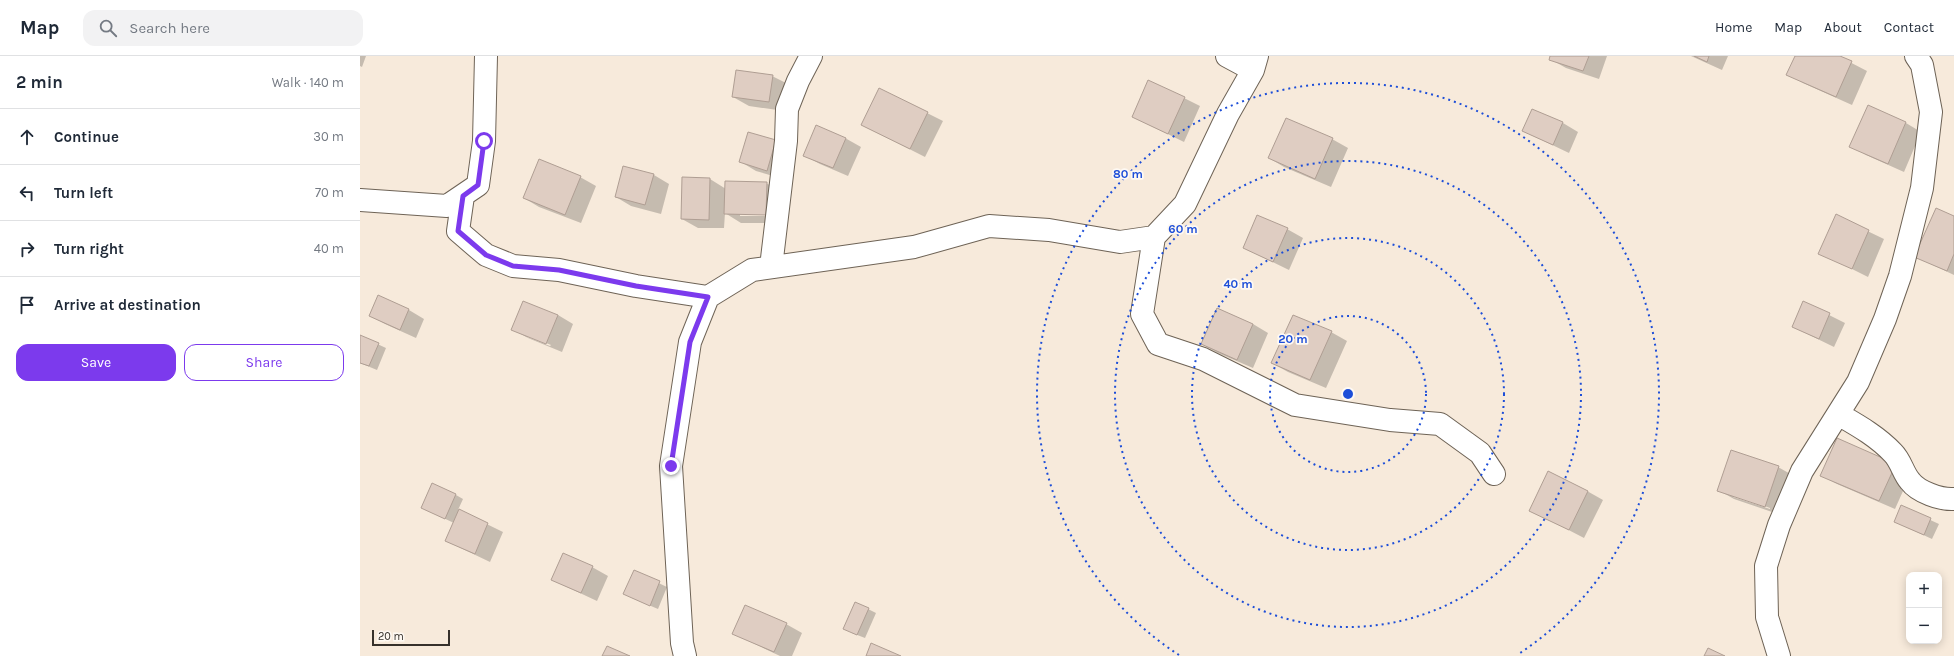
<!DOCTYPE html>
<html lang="en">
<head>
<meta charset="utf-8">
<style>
	:root { --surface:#fff; --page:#f2f2f3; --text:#1f2937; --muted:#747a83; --line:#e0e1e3; --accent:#7c3aed }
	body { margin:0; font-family:Karla,sans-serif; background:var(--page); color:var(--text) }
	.controls { position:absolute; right:12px; bottom:12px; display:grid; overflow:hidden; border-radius:8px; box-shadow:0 2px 10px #0003 }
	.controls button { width:36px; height:36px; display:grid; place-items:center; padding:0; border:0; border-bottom:1px solid var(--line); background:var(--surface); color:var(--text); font:20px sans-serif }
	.scale { position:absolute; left:12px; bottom:10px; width:78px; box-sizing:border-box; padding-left:4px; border:2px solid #36312b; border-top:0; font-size:11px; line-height:14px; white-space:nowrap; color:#36312b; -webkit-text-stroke:3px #fef9f3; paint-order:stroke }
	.stop { position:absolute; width:12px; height:12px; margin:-9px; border:3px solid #7c3aed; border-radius:50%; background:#fff }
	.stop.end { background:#7c3aed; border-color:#fff; box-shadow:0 1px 4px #0008 }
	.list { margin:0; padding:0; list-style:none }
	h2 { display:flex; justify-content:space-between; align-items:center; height:52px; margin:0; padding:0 16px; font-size:17px }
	h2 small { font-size:13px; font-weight:400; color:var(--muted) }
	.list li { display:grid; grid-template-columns:26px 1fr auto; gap:12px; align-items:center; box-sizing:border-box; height:56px; padding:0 16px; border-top:1px solid var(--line) }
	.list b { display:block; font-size:15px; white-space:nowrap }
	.list em { font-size:13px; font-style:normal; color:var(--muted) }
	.actions { display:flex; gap:8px; padding:12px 16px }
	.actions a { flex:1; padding:9px 0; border:1px solid var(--accent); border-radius:12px; text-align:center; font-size:14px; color:var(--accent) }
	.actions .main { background:var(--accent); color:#fff }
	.icon { flex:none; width:22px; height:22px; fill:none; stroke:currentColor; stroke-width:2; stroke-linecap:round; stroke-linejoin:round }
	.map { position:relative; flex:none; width:1594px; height:600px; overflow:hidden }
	header { display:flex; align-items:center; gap:24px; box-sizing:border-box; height:56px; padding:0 20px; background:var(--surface); border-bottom:1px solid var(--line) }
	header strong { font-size:19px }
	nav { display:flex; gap:22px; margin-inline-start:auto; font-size:14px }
	.search { width:280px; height:36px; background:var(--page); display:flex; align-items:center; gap:10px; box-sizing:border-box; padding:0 14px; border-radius:12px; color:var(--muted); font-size:15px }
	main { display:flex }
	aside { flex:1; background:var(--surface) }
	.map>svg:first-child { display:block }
	.shadow { fill:#0003; fill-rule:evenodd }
	.building { fill:#dfcdc2; stroke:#af9e93 }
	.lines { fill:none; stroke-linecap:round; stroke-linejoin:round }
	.street-casing { stroke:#6e6356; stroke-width:24 }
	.street { stroke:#fff; stroke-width:22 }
	.route { stroke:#7c3aed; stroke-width:5 }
	.ring { fill:none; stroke:#1d4ed8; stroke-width:2; stroke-dasharray:2 4 }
	.centre { fill:#1d4ed8; stroke:#fef9f3; stroke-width:2 }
	.ring-label { font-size:12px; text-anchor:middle; font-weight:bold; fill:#1d4ed8; stroke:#fef9f3; stroke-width:3.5; stroke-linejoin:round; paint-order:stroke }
</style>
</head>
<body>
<header>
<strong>Map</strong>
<div class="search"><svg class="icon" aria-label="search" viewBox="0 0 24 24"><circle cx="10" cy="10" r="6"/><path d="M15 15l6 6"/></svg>Search here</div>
<nav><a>Home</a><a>Map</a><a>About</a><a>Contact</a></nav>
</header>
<main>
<aside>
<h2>2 min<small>Walk · 140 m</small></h2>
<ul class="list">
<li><svg class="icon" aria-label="ahead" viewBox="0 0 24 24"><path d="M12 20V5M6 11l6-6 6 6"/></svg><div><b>Continue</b></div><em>30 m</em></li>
<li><svg class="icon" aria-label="left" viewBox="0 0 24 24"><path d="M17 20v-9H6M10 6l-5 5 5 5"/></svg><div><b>Turn left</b></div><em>70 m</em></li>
<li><svg class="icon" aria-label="right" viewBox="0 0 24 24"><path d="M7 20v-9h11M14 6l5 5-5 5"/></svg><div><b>Turn right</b></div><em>40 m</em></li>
<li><svg class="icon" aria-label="arrive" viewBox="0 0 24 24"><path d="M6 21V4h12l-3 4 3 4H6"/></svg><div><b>Arrive at destination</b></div></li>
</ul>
<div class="actions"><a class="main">Save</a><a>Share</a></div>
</aside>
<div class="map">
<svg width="1594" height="600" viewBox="0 0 1594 600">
	<rect width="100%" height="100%" fill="#f7eadb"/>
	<path class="shadow" d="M0 0H6L2 11 0 10Z
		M1191 0H1247L1239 23 1206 12 1190 3Z
		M1331 0H1368L1362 14Z
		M1436 0H1478L1507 15 1492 49 1443 27 1428 18Z
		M412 20 428 28 424 55 389 50 373 41Z
		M824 42 840 50 824 86 773 61Z
		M1508 50 1546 67 1561 76 1544 116 1506 99 1491 90Z
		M1172 54 1203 67 1218 76 1209 97 1163 75Z
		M567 57 583 65 565 101 502 69Z
		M926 63 972 83 988 92 971 131 924 111 909 102Z
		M389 77 431 94 423 123 396 115 381 106Z
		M485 82 501 91 488 120 460 108 445 100Z
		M264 111 294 119 309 128 301 158 271 150 256 141Z
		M220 121 236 130 221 167 179 151 164 142Z
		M323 122 350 123 366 133 406 127 422 136V167H381L365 157 364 172H338L322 163ZM380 158H411V160H380Z
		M1476 160 1524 183 1508 221 1460 197Z
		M1594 161V219L1556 201Z
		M927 173 943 182 929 214 884 192Z
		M18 241 49 254 64 263 56 282 25 268 10 260Z
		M1443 246 1485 267 1474 291 1433 271Z
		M198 259 213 268 202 296 168 282 152 273ZM167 279 191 289 190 290 167 281Z
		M893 268 908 277 893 312 858 297 842 288Z
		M971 276 987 285 966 332 928 316 912 307Z
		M0 280 26 292 17 314 0 307Z
		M1478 383 1551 417 1535 453 1477 428 1462 420Z
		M1418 411 1434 420 1421 459 1374 443 1358 434ZM1373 439 1410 452V453L1373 441Z
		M1227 435 1243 444 1224 482 1170 454Z
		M96 439 103 443 98 454 143 476 130 506 86 485 94 467 62 452Z
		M1542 451 1579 468 1572 483 1535 466Z
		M232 511 248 520 237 545 192 524Z
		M275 516 307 531 298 553 272 542Z
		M508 553 516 557 505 582 492 577Z
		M426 568 442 577 432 600H420L374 578Z"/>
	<path class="building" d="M1190 0H1229L1223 15 1189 4Z
		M1334 0H1349L1347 6Z
		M1435 0H1480L1492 5 1476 41 1426 19Z
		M376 14 413 19 409 46 372 41Z
		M788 24 825 41 808 78 772 61Z
		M519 32 568 56 550 93 501 69Z
		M1508 49 1546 66 1528 108 1489 91Z
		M1172 53 1203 66 1193 89 1162 75Z
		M926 62 973 82 955 123 908 102Z
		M456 69 486 82 473 112 443 100Z
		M388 76 416 84 407 115 379 106Z
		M179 103 221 120 205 159 163 142Z
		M263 110 294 118 285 149 255 141Z
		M322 121 350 122 349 164 321 163Z
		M365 125 407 126 406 159 364 158Z
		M1576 152 1594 160V198L1587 215 1554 201Z
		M1476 158 1509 174 1492 213 1458 198Z
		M897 159 928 172 913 206 883 192Z
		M18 239 49 253 40 274 9 260Z
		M163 245 198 259 186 288 151 274Z
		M1443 245 1470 257 1459 283 1432 271Z
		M857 252 893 268 877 304 841 288Z
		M933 259 972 275 950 324 911 307Z
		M0 279 19 287 9 310 0 307Z
		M1477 382 1536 408 1519 445 1460 420Z
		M1371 394 1419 410 1405 451 1357 435Z
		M1188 415 1228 435 1209 474 1169 455Z
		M72 427 96 438 85 463 61 452Z
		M1541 449 1571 462 1564 479 1534 466Z
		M99 453 128 467 115 498 85 485Z
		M203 497 233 510 221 537 191 524Z
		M274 514 300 525 290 550 263 538Z
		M495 546 509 552 497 579 483 573Z
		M385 549 427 567 414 596 372 578Z
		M511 587 541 600H506Z
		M247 590 270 600H242Z
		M1348 592 1365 600H1344Z"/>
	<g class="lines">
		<defs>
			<path id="street" d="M867 0 893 14
				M103 140 98 175 126 199 153 210 199 214 276 230 348 241
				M0 144 87 150 118 129 124 85 126 0
				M794 181 782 258 798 288 843 303 935 349 1030 364 1080 368 1120 397 1134 418
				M411 211 426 85 427 53 438 25 451 0
				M1478 358C1497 369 1517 380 1533 397 1541 405 1543 417 1550 425 1558 436 1581 444 1594 443
				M325 600 322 587 311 410 330 286 348 241 392 214 554 191 629 170 689 174 760 186 794 181 825 148 868 58 893 14 897 0
				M1419 600 1407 561 1406 510 1419 469 1442 415 1498 326 1525 263 1540 220 1562 132 1571 56 1562 9 1556 0"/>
		</defs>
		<use href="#street" class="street-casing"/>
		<use href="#street" class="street"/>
	</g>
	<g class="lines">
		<path class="route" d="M124 85 118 129 103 140 98 175 126 199 153 210 199 214 276 230 348 241 330 286 311 410"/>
	</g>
	<g class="ring">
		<circle cx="988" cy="338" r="78"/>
		<circle cx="988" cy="338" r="156"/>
		<circle cx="988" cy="338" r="233"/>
		<path d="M819 599A311 311 0 1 1 1157 599"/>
	</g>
	<circle cx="988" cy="338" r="6" class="centre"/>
	<g class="ring-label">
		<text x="768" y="122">80 m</text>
		<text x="823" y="177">60 m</text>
		<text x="878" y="232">40 m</text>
		<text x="933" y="287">20 m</text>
	</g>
</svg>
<div class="controls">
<button>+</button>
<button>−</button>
</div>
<div class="scale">20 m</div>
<div class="stop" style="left:124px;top:85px"></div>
<div class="stop end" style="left:311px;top:410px"></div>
</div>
</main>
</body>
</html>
